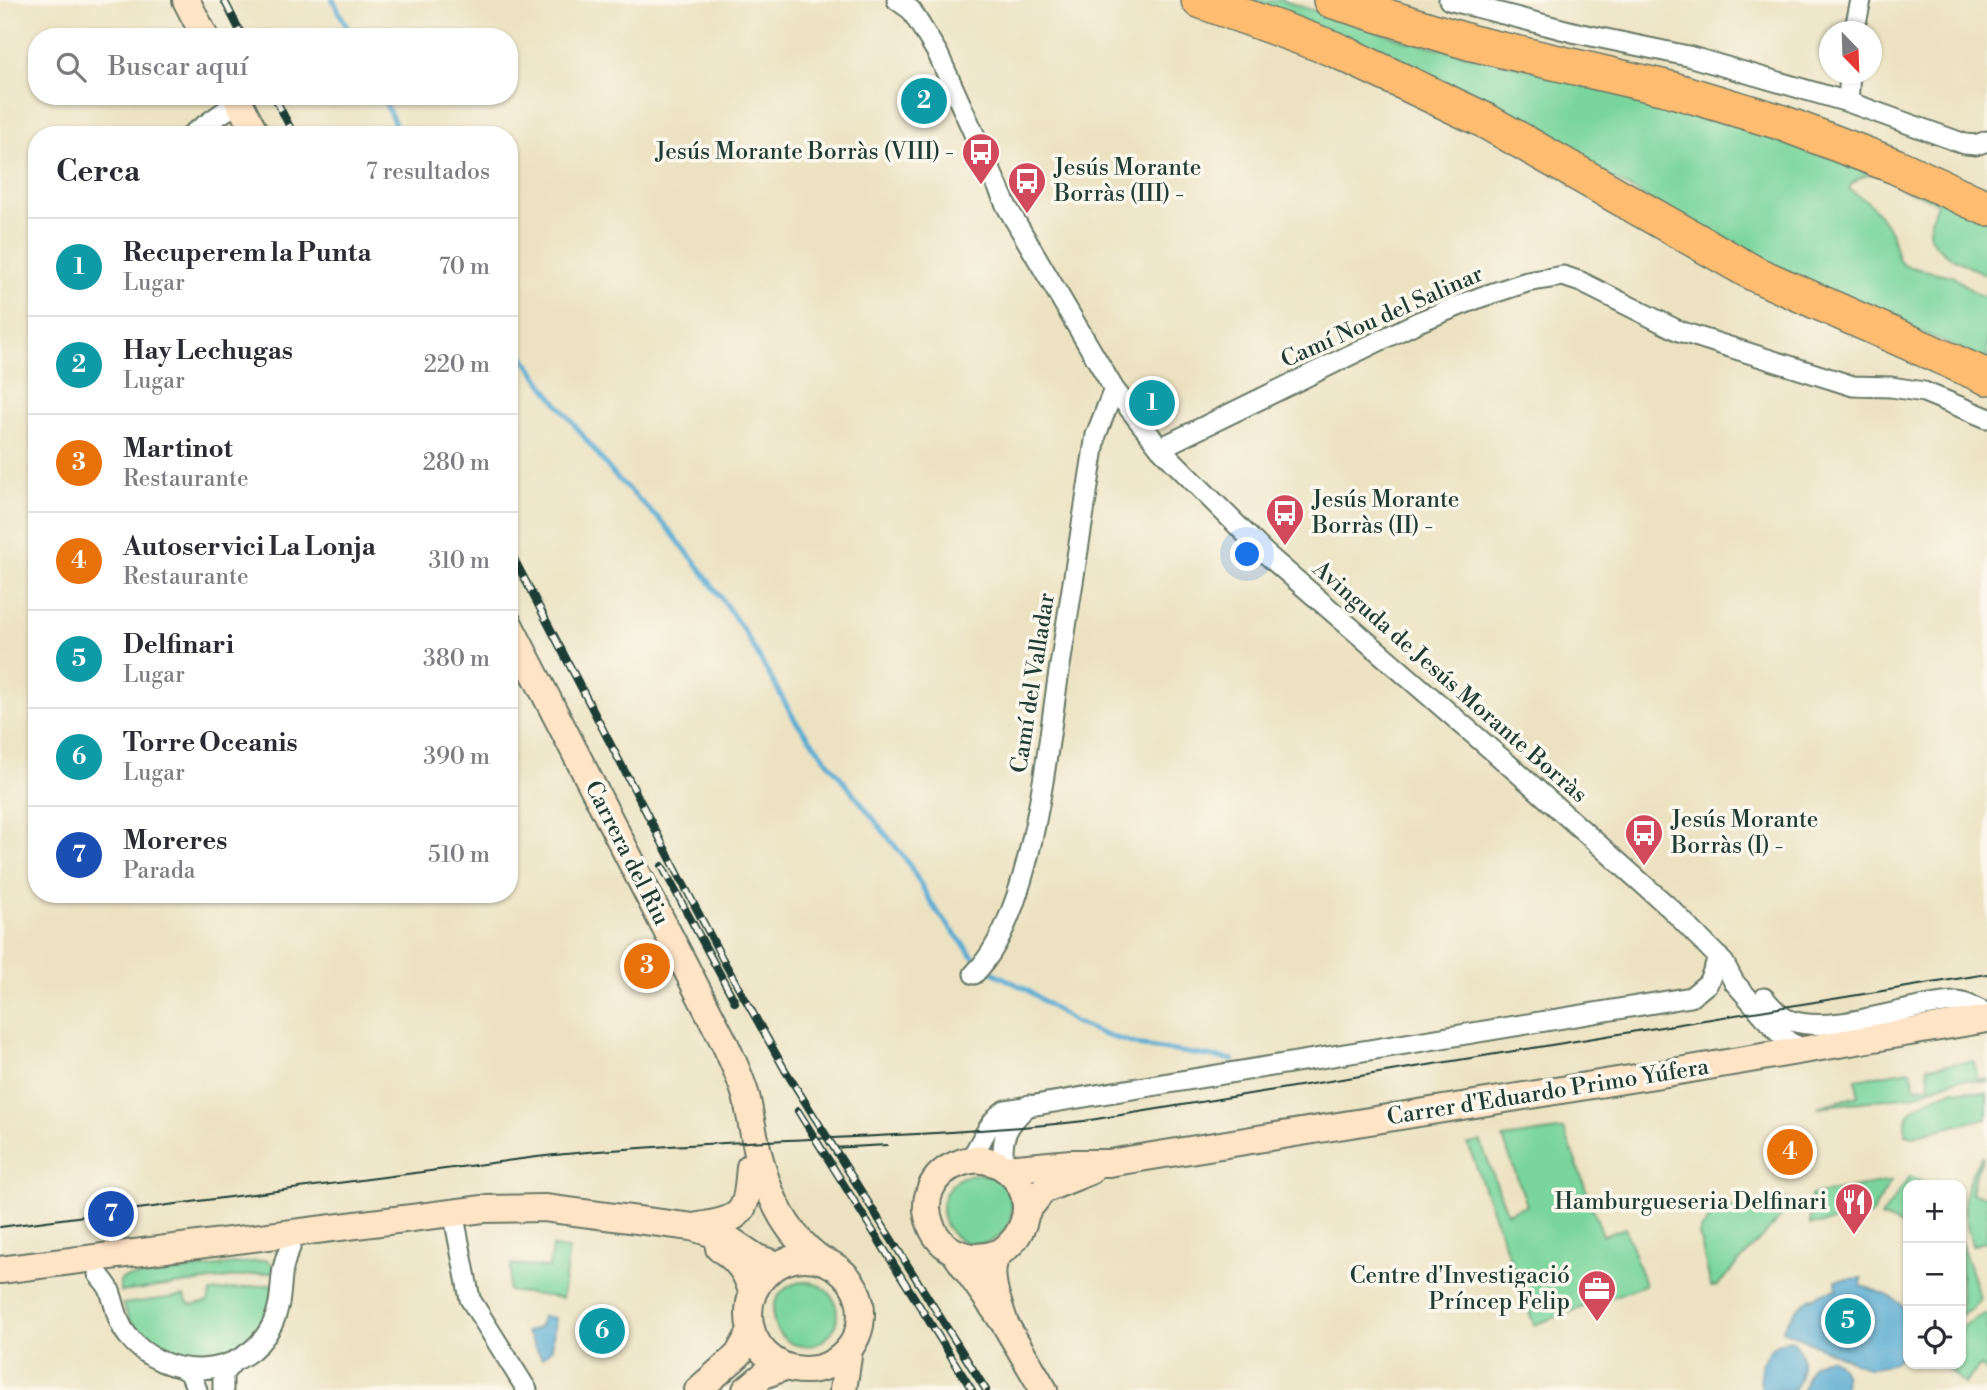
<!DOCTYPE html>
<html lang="es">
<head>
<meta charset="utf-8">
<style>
	:root { --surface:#fff; --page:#f2f2f3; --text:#2b2b33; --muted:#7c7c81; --line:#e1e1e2; --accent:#d1495b }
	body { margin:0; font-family:"Libre Bodoni",serif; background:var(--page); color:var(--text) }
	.controls { position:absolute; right:21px; bottom:21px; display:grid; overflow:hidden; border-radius:14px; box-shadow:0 2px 5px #0004 }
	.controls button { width:63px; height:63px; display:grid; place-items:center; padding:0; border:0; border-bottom:2px solid var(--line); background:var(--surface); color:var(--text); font:35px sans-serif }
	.compass { position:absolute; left:1819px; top:21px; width:63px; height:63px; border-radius:50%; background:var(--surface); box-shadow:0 2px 5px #0004; rotate:157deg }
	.you { position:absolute; left:1248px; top:555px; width:24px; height:24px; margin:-18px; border:5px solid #fff; border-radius:50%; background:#1a73e8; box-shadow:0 0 0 10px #1a73e833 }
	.badge { display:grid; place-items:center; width:46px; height:46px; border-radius:50%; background:var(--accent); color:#fff; font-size:23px; font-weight:700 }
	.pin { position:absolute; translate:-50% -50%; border:4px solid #fff; box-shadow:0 2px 7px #0006 }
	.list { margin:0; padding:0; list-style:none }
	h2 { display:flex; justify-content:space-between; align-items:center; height:91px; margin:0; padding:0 28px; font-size:30px }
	h2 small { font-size:23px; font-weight:400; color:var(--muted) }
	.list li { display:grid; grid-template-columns:46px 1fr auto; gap:21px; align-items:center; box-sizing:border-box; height:98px; padding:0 28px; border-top:2px solid var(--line) }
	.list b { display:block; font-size:26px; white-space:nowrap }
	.list p { margin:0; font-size:23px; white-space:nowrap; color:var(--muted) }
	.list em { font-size:23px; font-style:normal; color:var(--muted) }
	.icon { flex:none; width:38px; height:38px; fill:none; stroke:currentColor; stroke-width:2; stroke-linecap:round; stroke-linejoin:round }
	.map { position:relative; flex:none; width:1987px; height:1390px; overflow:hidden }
	.search { position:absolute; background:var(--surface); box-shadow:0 2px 5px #0004; left:28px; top:28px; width:490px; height:77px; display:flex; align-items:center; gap:18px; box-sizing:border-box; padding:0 24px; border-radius:28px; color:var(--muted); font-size:26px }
	.panel { position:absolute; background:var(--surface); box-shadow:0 2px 5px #0004; left:28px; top:126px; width:490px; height:777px; border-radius:28px }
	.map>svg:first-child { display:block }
	.green { fill:#7ad59c; stroke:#4c8968; stroke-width:2 }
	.water { fill:#57aad2; stroke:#3b7483; stroke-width:2 }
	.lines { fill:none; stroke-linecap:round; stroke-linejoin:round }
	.stream { stroke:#57aad2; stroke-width:5 }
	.street-casing { stroke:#677765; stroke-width:23 }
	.secondary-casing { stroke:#677765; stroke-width:30 }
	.highway-casing { stroke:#677765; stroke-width:38 }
	.street { stroke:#fff; stroke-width:19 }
	.secondary { stroke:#ffe4c6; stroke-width:26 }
	.highway { stroke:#febc70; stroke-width:35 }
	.tram { stroke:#1f3d34; stroke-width:2 }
	.rail-casing { stroke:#1f3d34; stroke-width:8 }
	.rail { stroke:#fbf7ec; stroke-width:5; stroke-dasharray:16; stroke-linecap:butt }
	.labels { text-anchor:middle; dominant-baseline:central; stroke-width:7; stroke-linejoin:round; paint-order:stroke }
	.poi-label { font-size:23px; fill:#1f3d34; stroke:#fbf7ec; text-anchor:end }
	.street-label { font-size:23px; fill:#1f3d34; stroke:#fbf7ec }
</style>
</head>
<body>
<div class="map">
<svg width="1987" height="1390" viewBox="0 0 1987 1390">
	<rect width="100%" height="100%" fill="#fbf7ec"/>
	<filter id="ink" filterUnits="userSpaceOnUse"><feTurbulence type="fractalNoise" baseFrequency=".0143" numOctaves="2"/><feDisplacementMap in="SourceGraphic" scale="14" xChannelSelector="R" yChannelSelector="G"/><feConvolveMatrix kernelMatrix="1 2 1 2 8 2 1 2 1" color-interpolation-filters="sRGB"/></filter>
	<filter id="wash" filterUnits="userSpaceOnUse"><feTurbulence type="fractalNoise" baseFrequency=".00686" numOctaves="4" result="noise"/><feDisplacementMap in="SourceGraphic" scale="28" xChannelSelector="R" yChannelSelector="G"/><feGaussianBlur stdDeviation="1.57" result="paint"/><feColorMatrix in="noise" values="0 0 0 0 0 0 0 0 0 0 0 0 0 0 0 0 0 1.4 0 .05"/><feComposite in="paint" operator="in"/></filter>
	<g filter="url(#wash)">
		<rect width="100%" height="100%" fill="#ece2c1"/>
		<path class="green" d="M1241 0H1281L1408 41 1702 109C1800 136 1894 175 1987 218V275C1971 267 1930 252 1929 231 1929 222 1934 212 1937 203 1927 197 1916 194 1905 190 1898 187 1893 179 1887 176 1875 169 1859 177 1850 186V190L1868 202 1880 216 1891 232 1899 261 1905 266 1952 276 1977 294 1987 297V360C1898 323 1808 286 1722 240 1612 181 1507 113 1394 60 1344 36 1292 18 1241 0Z
			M1974 1061 1978 1080 1987 1079V1082L1958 1079 1912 1096 1817 1107 1858 1096 1856 1079 1911 1070 1915 1088 1930 1086 1927 1067Z
			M1953 1090 1987 1093V1118L1912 1136 1906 1134C1898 1108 1934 1097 1953 1090Z
			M1564 1129 1603 1236 1625 1228 1645 1285 1534 1325 1468 1144 1481 1142 1507 1213 1527 1205 1503 1138Z
			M1981 1157 1983 1158 1975 1174 1971 1193 1987 1196V1241L1972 1246C1962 1208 1959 1192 1981 1157Z
			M942 1209a35 35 0 1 1 70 0a35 35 0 1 1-70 0Z
			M1910 1176 1920 1180 1926 1185H1908V1228L1881 1217Z
			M1891 1181 1870 1216 1810 1225 1811 1195Z
			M1788 1199 1789 1208 1717 1286 1711 1287 1699 1234C1705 1222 1712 1213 1725 1208Z
			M1961 1242 1980 1298 1971 1310 1961 1315Z
			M552 1247 569 1249 562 1298 508 1291 512 1264 549 1268Z
			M266 1260 273 1264V1272L120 1292V1281L124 1278Z
			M773 1314a32 32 0 1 1 64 0a32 32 0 1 1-64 0Z
			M274 1284C272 1294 272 1307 267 1316 249 1355 200 1372 161 1354 140 1344 131 1323 122 1304L184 1296 188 1303 193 1305 208 1302 211 1292Z
			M1984 1314H1987V1372L1980 1366 1964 1384 1944 1364H1961V1327Z"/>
		<path class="water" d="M1862 1278 1861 1286C1880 1292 1895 1296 1908 1311V1349C1898 1363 1885 1368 1868 1368L1782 1330C1797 1305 1808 1296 1837 1289L1836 1280Z
			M542 1316 555 1318 552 1349 542 1358 526 1332 540 1327Z
			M1791 1340C1808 1354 1803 1372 1794 1390H1762C1756 1367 1766 1343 1791 1340Z
			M1830 1358C1844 1366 1847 1375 1843 1390H1803C1807 1373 1810 1360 1830 1358Z"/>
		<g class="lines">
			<path class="stream" d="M333 0 352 37
				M382 96 400 135
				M509 336 547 390 614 475 665 525 700 568 744 631 795 720 907 861 935 909 976 960
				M988 970 1026 989 1072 1021 1102 1034 1142 1046 1233 1060"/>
		</g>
	</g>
	<g filter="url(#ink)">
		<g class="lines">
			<defs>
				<path id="street" d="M897 0 911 10 938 54 1007 207 1114 389 1160 448 1265 553 1517 772 1671 909 1724 963 1734 982 1778 1032 1789 1042 1804 1049
					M1449 0 1577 33 1688 56 1848 102 1965 144 1976 145 1987 141
					M1854 32 1861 0
					M1848 102 1850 74
					M191 135 225 111 240 104
					M1160 448 1418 322 1481 297 1527 282 1563 276 1581 282 1679 331 1853 386 1891 387 1924 392 1987 418
					M974 974C1033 915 1046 754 1059 672 1072 593 1084 514 1096 435L1114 389
					M1764 998C1772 1007 1780 1018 1792 1021 1836 1035 1910 1003 1957 1002 1967 1002 1977 1010 1987 1013
					M970 1160C982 1142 987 1123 1005 1110L1691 997 1708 983 1719 957
					M1004 1168C1000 1138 1006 1125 1029 1105
					M456 1227 470 1299 527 1390
					M98 1274C102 1279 108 1285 110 1291 116 1307 117 1323 128 1336 165 1383 244 1380 272 1325 286 1296 276 1275 290 1248
					M181 1368 190 1373 197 1390
					M223 1390V1374L233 1362"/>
				<path id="secondary" d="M186 0 205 37
					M236 96 256 135
					M509 624 725 1044C733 1062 742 1080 747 1100 759 1159 768 1223 823 1261
					M1005 1169 1071 1163H1109L1673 1072 1987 1019
					M1026 1212 1043 1190 1090 1171
					M698 1226C745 1219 746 1213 750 1167
					M719 1248C736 1258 748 1274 752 1293
					M955 1253 1005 1324 1044 1390
					M998 1253C931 1277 898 1184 960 1163 970 1159 981 1158 991 1162 1006 1166 1019 1179 1024 1194 1030 1213 1022 1234 1007 1247 1001 1252 996 1254 994 1262 988 1280 1000 1307 1005 1324
					M749 1314a56 56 0 1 1 112 0a56 56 0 1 1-112 0Z
					M0 1270 483 1209 544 1208 692 1227 727 1238 757 1258 777 1265
					M698 1390 738 1355 751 1332
					M746 1390 764 1375 784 1367
					M843 1390 849 1350"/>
				<path id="highway" d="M1199 0 1334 49 1484 120 1755 274 1987 377
					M1331 0 1472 43 1670 89 1777 121 1895 166 1987 208"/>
			</defs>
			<use href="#street" class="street-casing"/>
			<use href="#secondary" class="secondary-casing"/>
			<use href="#highway" class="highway-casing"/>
			<use href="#street" class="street"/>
			<use href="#secondary" class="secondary"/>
			<use href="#highway" class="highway"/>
			<path class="tram" d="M831 1148 887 1145
				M0 1227 537 1157C719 1137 902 1141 1084 1121L1987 974"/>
			<defs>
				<path id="rail" d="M224 0 243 37
					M274 96 294 135
					M509 549 722 958 785 1070 986 1390
					M662 866 735 1002
					M798 1111 972 1390"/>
			</defs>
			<use href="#rail" class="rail-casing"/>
			<use href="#rail" class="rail"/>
		</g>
	</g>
	<defs>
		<symbol id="bus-pin" viewBox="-11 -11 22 30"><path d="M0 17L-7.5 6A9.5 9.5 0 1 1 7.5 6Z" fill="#d1495b" stroke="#fbf7ec"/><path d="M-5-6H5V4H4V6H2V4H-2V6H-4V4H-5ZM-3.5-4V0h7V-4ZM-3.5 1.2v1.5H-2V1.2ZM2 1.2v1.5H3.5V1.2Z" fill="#fff"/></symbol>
		<symbol id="restaurant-pin" viewBox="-11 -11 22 30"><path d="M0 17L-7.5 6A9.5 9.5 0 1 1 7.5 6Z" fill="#d1495b" stroke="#fbf7ec"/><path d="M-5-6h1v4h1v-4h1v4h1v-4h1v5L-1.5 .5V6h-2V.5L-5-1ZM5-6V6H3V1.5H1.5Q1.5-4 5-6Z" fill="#fff"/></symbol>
		<symbol id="office-pin" viewBox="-11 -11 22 30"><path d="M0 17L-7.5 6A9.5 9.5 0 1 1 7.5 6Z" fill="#d1495b" stroke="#fbf7ec"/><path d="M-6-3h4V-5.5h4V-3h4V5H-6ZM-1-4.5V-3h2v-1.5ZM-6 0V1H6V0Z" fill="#fff"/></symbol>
	</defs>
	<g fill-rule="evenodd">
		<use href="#bus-pin" x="959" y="130" width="44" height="60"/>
		<use href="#bus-pin" x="1005" y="159" width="44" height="60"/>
		<use href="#bus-pin" x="1263" y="491" width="44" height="60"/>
		<use href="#bus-pin" x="1622" y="811" width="44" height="60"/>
		<use href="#restaurant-pin" x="1832" y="1180" width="44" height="60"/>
		<use href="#office-pin" x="1575" y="1267" width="44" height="60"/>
	</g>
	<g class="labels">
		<g class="poi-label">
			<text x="954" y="152">Jesús Morante Borràs (VIII) -</text>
			<text x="1054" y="168" text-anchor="start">Jesús Morante<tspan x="1054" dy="26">Borràs (III) -</tspan></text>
			<text x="1312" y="500" text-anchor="start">Jesús Morante<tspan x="1312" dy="26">Borràs (II) -</tspan></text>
			<text x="1671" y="820" text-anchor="start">Jesús Morante<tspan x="1671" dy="26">Borràs (I) -</tspan></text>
			<text x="1827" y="1202">Hamburgueseria Delfinari</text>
			<text x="1570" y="1276">Centre d'Investigació<tspan x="1570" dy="26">Príncep Felip</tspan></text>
		</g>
		<g class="street-label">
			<text transform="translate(1382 317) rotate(-24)">Camí Nou del Salinar</text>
			<text transform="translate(1450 682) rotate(41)">Avinguda de Jesús Morante Borràs</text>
			<text transform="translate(1033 683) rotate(-81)">Camí del Valladar</text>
			<text transform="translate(627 853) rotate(63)">Carrera del Riu</text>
			<text transform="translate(1548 1092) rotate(-9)">Carrer d'Eduardo Primo Yúfera</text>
		</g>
	</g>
</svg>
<div class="controls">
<button>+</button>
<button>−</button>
<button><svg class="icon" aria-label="locate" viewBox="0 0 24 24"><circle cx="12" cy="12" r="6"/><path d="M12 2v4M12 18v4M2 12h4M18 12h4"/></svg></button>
</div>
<svg class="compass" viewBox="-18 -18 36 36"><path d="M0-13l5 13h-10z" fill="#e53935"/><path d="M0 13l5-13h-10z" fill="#7c7c81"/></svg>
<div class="you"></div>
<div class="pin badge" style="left:1152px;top:403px;background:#0f9aa8">1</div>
<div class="pin badge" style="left:924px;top:101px;background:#0f9aa8">2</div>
<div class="pin badge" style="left:647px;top:966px;background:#e8710a">3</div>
<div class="pin badge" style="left:1790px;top:1152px;background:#e8710a">4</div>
<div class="pin badge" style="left:1848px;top:1321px;background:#0f9aa8">5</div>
<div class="pin badge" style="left:602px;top:1331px;background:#0f9aa8">6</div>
<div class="pin badge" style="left:111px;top:1214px;background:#1a4fb4">7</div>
<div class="search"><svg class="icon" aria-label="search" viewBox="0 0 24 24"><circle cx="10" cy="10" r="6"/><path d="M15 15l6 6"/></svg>Buscar aquí</div>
<section class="panel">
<h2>Cerca<small>7 resultados</small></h2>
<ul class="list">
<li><span class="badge" style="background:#0f9aa8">1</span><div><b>Recuperem la Punta</b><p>Lugar</p></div><em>70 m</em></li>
<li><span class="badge" style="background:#0f9aa8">2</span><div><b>Hay Lechugas</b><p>Lugar</p></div><em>220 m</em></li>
<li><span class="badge" style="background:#e8710a">3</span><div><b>Martinot</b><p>Restaurante</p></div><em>280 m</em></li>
<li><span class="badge" style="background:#e8710a">4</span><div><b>Autoservici La Lonja</b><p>Restaurante</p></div><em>310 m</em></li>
<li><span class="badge" style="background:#0f9aa8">5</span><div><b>Delfinari</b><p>Lugar</p></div><em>380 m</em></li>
<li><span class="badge" style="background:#0f9aa8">6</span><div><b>Torre Oceanis</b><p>Lugar</p></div><em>390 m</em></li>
<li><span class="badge" style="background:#1a4fb4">7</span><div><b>Moreres</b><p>Parada</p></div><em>510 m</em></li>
</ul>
</section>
</div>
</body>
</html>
